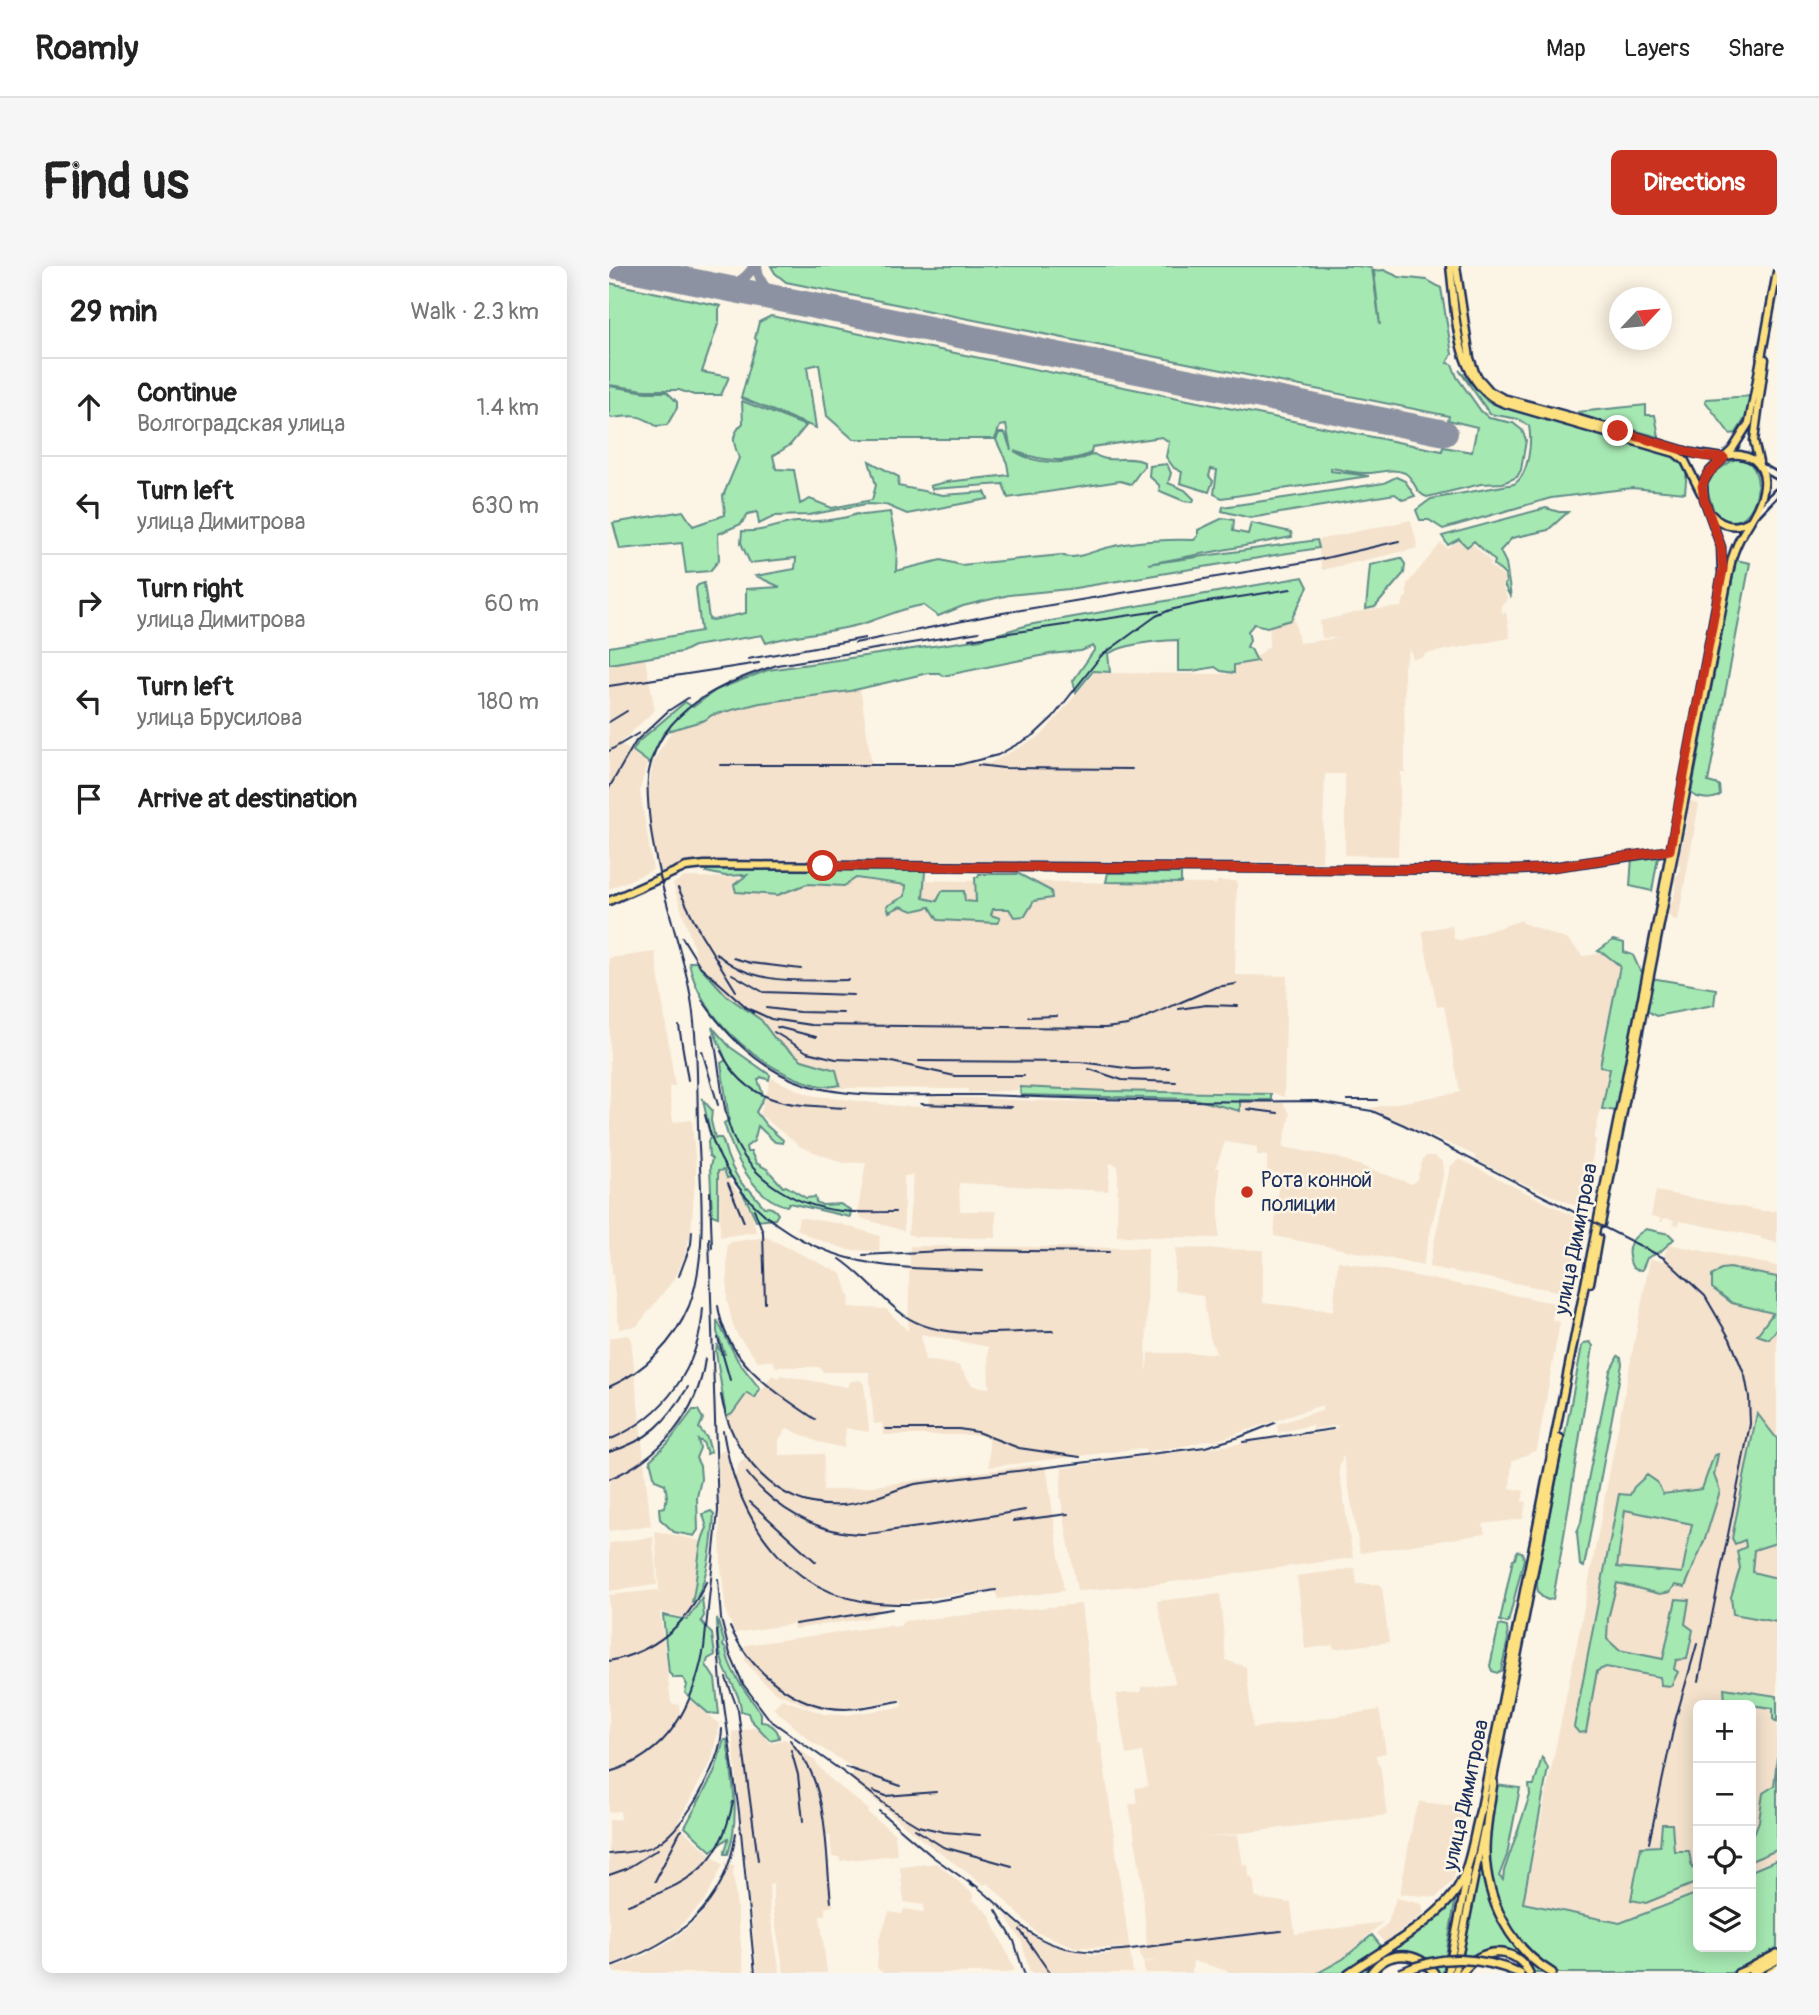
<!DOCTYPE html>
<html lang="en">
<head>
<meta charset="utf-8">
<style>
	:root { --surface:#fff; --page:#f6f6f6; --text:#222; --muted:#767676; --line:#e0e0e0; --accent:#c8321e }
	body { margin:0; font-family:Pangolin,sans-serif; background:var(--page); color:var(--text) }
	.controls { position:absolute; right:21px; bottom:21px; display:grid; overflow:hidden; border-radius:10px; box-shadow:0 4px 18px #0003 }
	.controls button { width:63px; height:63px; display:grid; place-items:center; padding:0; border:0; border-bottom:2px solid var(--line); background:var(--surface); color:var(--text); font:35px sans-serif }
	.compass { position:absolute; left:1000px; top:21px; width:63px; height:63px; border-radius:50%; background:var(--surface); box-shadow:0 4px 18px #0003; rotate:64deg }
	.stop { position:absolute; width:21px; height:21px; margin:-16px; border:5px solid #c8321e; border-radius:50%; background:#fff }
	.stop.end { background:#c8321e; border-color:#fff; box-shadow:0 2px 7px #0008 }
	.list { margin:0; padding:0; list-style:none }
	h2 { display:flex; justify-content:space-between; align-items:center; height:91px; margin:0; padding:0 28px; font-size:30px }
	h2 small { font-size:23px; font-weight:400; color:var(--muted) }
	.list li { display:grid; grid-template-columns:46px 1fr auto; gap:21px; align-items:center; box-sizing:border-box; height:98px; padding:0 28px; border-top:2px solid var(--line) }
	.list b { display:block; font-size:26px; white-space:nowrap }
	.list p { margin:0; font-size:23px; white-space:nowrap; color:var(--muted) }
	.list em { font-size:23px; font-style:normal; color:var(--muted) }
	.icon { flex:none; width:38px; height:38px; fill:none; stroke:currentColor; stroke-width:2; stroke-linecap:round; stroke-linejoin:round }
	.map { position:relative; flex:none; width:1168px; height:1707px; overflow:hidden; border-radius:10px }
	header { display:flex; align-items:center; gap:42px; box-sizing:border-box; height:98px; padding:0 35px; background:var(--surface); border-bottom:2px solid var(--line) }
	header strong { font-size:33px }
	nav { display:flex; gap:38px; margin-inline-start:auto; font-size:24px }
	.intro { display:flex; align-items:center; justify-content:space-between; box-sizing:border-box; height:168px; padding:0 42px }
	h1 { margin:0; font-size:49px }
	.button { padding:18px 32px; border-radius:10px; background:var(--accent); color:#fff; font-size:24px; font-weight:700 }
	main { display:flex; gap:42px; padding:0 42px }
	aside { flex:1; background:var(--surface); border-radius:10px; box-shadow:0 4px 18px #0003 }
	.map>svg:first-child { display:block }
	.built { fill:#f4e2cd; fill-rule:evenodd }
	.green { fill:#a6e8b2; stroke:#608c88; stroke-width:2; fill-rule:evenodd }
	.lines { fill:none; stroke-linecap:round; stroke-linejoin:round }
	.taxiway { stroke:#8c92a2; stroke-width:10 }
	.runway { stroke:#8c92a2; stroke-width:26 }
	.minor-casing { stroke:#1b2f5e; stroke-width:10 }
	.major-casing { stroke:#1b2f5e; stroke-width:11 }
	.highway-casing { stroke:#1b2f5e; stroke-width:12 }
	.minor { stroke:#fcf5e5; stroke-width:4.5 }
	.major { stroke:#fde080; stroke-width:6 }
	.highway { stroke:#fde080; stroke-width:7 }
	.rail { stroke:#1b2f5e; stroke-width:2 }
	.highway-bridge-casing { stroke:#1b2f5e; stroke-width:12; stroke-linecap:butt }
	.highway-bridge { stroke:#fde080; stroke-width:7 }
	.route { stroke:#c8321e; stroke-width:9 }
	.poi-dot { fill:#c8321e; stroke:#fcf5e5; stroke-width:2.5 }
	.labels { text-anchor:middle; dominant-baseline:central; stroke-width:5; stroke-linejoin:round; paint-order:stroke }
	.poi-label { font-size:21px; fill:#1b2f5e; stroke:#fcf5e5; text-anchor:start }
	.street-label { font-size:21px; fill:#1b2f5e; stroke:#fcf5e5 }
</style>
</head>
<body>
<header>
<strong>Roamly</strong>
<nav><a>Map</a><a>Layers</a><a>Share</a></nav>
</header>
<div class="intro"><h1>Find us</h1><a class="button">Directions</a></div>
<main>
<aside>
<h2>29 min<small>Walk · 2.3 km</small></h2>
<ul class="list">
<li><svg class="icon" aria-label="ahead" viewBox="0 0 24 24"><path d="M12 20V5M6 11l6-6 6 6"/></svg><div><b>Continue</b><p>Волгоградская улица</p></div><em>1.4 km</em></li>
<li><svg class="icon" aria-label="left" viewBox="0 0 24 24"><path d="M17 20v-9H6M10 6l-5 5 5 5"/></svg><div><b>Turn left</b><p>улица Димитрова</p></div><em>630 m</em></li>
<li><svg class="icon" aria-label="right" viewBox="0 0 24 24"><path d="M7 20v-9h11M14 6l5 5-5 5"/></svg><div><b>Turn right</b><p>улица Димитрова</p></div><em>60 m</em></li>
<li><svg class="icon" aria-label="left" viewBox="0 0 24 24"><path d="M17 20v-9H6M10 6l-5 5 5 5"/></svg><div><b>Turn left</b><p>улица Брусилова</p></div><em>180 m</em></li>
<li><svg class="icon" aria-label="arrive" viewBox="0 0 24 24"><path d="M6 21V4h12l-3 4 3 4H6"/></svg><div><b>Arrive at destination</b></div></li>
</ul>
</aside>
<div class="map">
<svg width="1168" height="1707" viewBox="0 0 1168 1707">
	<rect width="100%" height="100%" fill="#fcf5e5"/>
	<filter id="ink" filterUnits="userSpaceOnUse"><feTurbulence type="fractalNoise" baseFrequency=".0143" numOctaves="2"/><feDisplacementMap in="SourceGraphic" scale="14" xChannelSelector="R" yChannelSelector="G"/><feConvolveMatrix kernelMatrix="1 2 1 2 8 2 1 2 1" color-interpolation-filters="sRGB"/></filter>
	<g filter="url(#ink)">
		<path class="built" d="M802 254 809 282 713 304 708 274Z
			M850 275 858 282 863 277 883 297 881 300 895 311 897 317 893 319 898 332 896 337 892 339 893 347 897 346 901 372 816 388 815 391 804 393 801 383 795 400 796 506H792L789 590 736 589V508H716L713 596 101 594 75 598 49 607 41 569 39 529 44 496 64 462 97 455 107 448 118 444 251 421 263 501 381 497 433 469 485 407 626 408 627 392 649 390 660 380 661 356 685 351 690 377 730 372H713L711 355 758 344 793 341 795 332 798 331V318L832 277 838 282Z
			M36 392 46 444 11 477 38 497 31 524 44 604 0 623V398Z
			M1082 535 1090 538 1069 655 1061 651 1058 646 1061 636H1064L1067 618 1065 616 1066 610 1069 609 1071 600 1069 598 1078 555 1080 537Z
			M75 611 607 618 608 615H628L626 709 678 710 675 831 664 827 566 825H498L411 822V824L359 827V823L221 822 99 735 84 695 88 692 64 618Z
			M913 654 914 657 959 674 974 690 995 687 1010 701 991 800 1001 802 985 873 987 874 973 943 907 914 866 893 867 890 761 842 851 826 835 740 828 741 813 665 843 659 845 673 852 674Z
			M46 686 66 820 60 821 64 856 83 854 87 904 82 965 76 989 66 1012 28 1060 10 1063 0 978V930L2 929 0 692Z
			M162 812 201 829 289 840 319 841 322 830 431 835 674 837 681 848 674 881 727 891 803 918 808 913 814 893 817 890H825L834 896 835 906 814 999 665 970 670 907 658 906V890L648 889V881L616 876 607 901 610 903V972L508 970 509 900 501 897 499 925 350 917 351 945H387V972L308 971 299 968 304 909 295 910V965L251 952 249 943 257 896 234 897 192 881 151 849Z
			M850 893 972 954 958 1027 820 1001 841 901Z
			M113 905 142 942 147 966 111 971 110 910V906Z
			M1047 925 1153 945H1168V977L1152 973V971L1071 955 1070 959 1064 958 1065 954 1055 952 1053 956H1051V952L1042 950Z
			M190 951 232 958 271 970 270 985 239 984 202 971 188 963Z
			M157 971 233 1008 241 1033 239 1041 277 1043 299 1065 301 980 539 982 537 1105 540 1087H605L608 1089 601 1072 594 1030 565 1024 567 982 654 984V1037L724 1045 729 995 946 1037 943 1054 951 1056 928 1184 903 1195 901 1222 915 1225 913 1235 917 1236 914 1253 874 1258 876 1268 751 1287 734 1189 730 1203 744 1292 548 1318 468 1325 451 1229 453 1202 724 1165 730 1159 704 1163 703 1159 669 1167 668 1158 713 1144V1139L606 1175 599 1174 580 1179 537 1186 536 1182 380 1201V1173L370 1169H274L273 1157 265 1158 260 1106H214L210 1101H167L164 1095H149L129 1070 124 1060 118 1033V979L123 976ZM312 1068 379 1081 380 1122 364 1120 349 1099 316 1094Z
			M1060 978 1168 1000V1593L1142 1603V1439H1089V1625L1012 1656 915 1636 971 1362 1041 993 1053 995Z
			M19 1069 22 1072 42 1260 0 1265V1072Z
			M163 1109 169 1112 171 1109 238 1121 242 1115 251 1114 255 1118 260 1163 259 1166 237 1162 235 1182 209 1176 178 1162 170 1174V1189L215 1188 214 1225 257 1221 432 1198 438 1205 455 1325 389 1333 385 1323 295 1336 273 1341 261 1352 185 1363 184 1358 126 1367 117 1347 112 1301 109 1187 116 1183 124 1214 130 1197 138 1191 122 1163 117 1145 119 1140 129 1139 139 1128 147 1133Z
			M46 1265 93 1275 91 1316 80 1353 51 1346 62 1437 70 1439 71 1448 82 1434 110 1458 103 1493 69 1556 74 1564 114 1599 96 1634 61 1671 31 1687 2 1699 3 1702 33 1691 63 1674 77 1663 90 1651 107 1626 116 1609V1596L126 1600 124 1605 135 1707H0V1554L12 1553 11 1545 0 1546V1329L48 1324 50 1327Z
			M44 1271 48 1319 0 1325V1277Z
			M746 1302 748 1318H770L773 1321 780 1376 725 1383 724 1379 696 1383 688 1310Z
			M611 1328 617 1394 637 1401 644 1462 770 1444 772 1453 777 1487 767 1489 769 1498H771L778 1549 593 1572 629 1569 634 1599H639L640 1610 645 1615 646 1630 652 1633 682 1637 686 1668 774 1656 733 1693 708 1707H620L619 1705 584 1695 583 1707H536L534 1696 550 1695H533L530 1684 538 1682 533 1615 520 1538 528 1537 526 1522 539 1520 533 1486 517 1489 507 1428 532 1426V1421L566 1417 548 1335Z
			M472 1338 489 1476H492L524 1707H421L412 1674 395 1648 421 1668 447 1681 485 1689 504 1687 517 1682 466 1681 427 1666 379 1617 375 1619 308 1570 241 1513 246 1503 203 1476 164 1442 173 1433 215 1448 236 1449 293 1441 292 1433 239 1442 215 1443 198 1440 166 1426 153 1415 136 1395V1379L282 1359 283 1361 291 1360 295 1355Z
			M149 1461 161 1477 176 1473 206 1495 218 1510 260 1544 259 1547 286 1568 288 1589 231 1595 230 1591H223L221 1569H217L224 1640 216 1642V1649L211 1650 218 1707H175L164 1644V1617L160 1618 161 1648 171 1707H148L123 1466Z
			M811 1536 856 1541 845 1600 848 1602 844 1614 828 1631 791 1628 805 1549Z
			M328 1597 365 1629 364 1634 380 1648 406 1704 397 1707H274L268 1702 270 1674 280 1646 293 1648 295 1643 314 1646 315 1639 295 1636 291 1601Z
			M787 1632 813 1638 815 1647 776 1677 767 1667 779 1657Z"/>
		<path class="green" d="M162 0H748L763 2 771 59 765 5 775 4 790 11 818 14 832 22 843 88 838 97 843 98 848 111 872 145 880 152 904 157 913 164 917 174 912 204 908 211 894 217 872 218 818 231C805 227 806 213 796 207 784 202 774 206 762 207 750 208 735 204 722 202V205L760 210 613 232 605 228 608 204 602 203 600 210 604 215 600 226 571 217 573 206 565 202 557 191 560 176 553 171 483 181 482 187C457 199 429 194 405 185 428 200 461 199 485 188 500 199 519 188 535 196V200L522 218 511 215 399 232 394 218 323 223 321 220 337 216 400 209 398 197 387 174 390 167H396L402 184 397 159 391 160 386 173H244L218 150 210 98 198 101 207 162 132 132 148 75 146 72 150 56 162 50 833 185 834 181 863 186 868 161 839 154 840 150 177 16 166 7Z
			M0 17 112 40 110 43V55L93 106 120 111 112 129H85L70 124H36L0 119Z
			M850 104 879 136 1065 191 1078 203 1076 227 1023 222 942 232 834 263 820 254H811L807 244 822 233 905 218C920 209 923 176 920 160L909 153 881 148Z
			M0 120 37 126H58L68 136V142L58 159 47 160C31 148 23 149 3 152L0 150Z
			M1143 130 1140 146 1127 167 1121 168 1096 135 1097 133Z
			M133 135 197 160 181 179 164 190 167 203 185 204 191 238 201 233 223 242 263 234 267 219 260 195 290 211 289 220 334 229 376 226 379 233 298 248 277 239 257 238 200 249 166 250 150 258 148 246 139 248 132 258 109 268 110 294 101 305 77 307 73 277 11 283 4 257 74 245 84 260 116 249 114 230 130 192C124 176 121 170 134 157Z
			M1037 139V149H1046L1050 171 969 149V146Z
			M1127 192C1168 194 1145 281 1106 248L1097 221 1102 209Z
			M558 198 562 207 559 217 576 224 585 233 584 236 575 235 551 225 550 219 540 210 541 200Z
			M787 211 796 215 806 230 794 234 786 228 641 252 613 245 614 241 775 217Z
			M937 242 950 246H959L939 264 903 272 891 285 897 297 902 332 895 319 897 317 896 309 885 299 886 295 865 275 858 281 850 273 839 279 833 270Z
			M281 246 288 282 287 305 332 294 352 299 452 289C463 294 478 288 490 284 520 275 553 273 585 274L589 270V264L614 252 625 254 624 265 639 268 642 257 682 266 683 271 539 298 708 274 710 282 460 323 400 329 354 340 329 350 314 339C293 342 276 351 256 357 223 367 189 367 157 377L153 369 85 380 73 386 0 398V381L92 365 87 322 89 319 95 317 100 353 104 354 137 347V323L171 321 147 310 186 303 187 292 141 297 132 277 133 265C153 267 168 258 188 256 208 255 228 255 248 248L254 249Z
			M792 292 796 298 795 307 766 341 757 343 761 299Z
			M1127 294 1141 297 1099 516 1110 519 1111 529C1103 535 1088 533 1082 527Z
			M694 311 699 321 682 354 658 361 645 358 639 365 641 374 638 381 642 383 648 395 625 399V407L612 405 606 401 583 405H569V374C548 375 518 377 499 388L501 406 484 405 467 426 464 415 486 383 484 380 472 385 441 388 334 410 330 407H319L241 425 151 437 103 449 96 454 55 466 40 497 24 485 29 476 76 436 84 441 107 424 159 404 372 373 419 359Z
			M1041 589 1049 591 1043 625 1021 620 1023 591Z
			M98 603 316 605 314 632 328 635 333 625H355L356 635 367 636 366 611H369L370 608H410L442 625 443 632 425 635 416 650 405 651 400 643H384L382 649 391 652 389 657 329 654 321 641 304 645 292 640 280 646 278 640 296 630 297 619 247 612 235 620 198 618 169 629 127 626 125 619 138 609 116 610 97 606Z
			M499 607H572V617L497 616Z
			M1004 674 1015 677V686L1024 689 1031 705H1034L1007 845 993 843 1001 803 991 800 1011 700 996 688 989 685Z
			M80 696H87L118 730 152 754 166 773 193 794 227 804 231 819C217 823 202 818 189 813 143 795 89 747 80 696Z
			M1042 712 1107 723 1105 739 1047 750 1037 744Z
			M103 761 121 781 161 809 160 814 152 811 149 814 155 831 147 846 157 859 174 874 173 877 166 876 149 860 145 875 137 881 138 886H142L147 897 158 903 174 921 177 920 197 932 206 931 207 936 213 939 231 938 242 944 241 951 180 937 178 940C144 933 124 888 115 857L120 854 112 797 117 794Z
			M411 821 498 825 662 828V834H631V845L585 833 412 829Z
			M94 834 103 844 102 855 106 872H112L114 875C118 892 125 909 137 923H140L155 941C162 941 165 942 169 948L166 953 147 955C142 940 133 926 123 911L118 912 115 904 109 905V951L103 949 101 900 103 893 100 890 99 875 102 871Z
			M1037 963 1060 968 1065 973 1051 986 1038 992 1033 1004C1025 1004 1023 1003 1021 995 1016 979 1024 971 1037 963Z
			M1121 1002 1168 1011V1063L1160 1073 1148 1069 1164 1047 1123 1037 1103 1022V1010L1112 1003Z
			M108 1054 129 1095 151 1123 146 1132 138 1127 123 1148 117 1151 107 1086 108 1078 112 1088H116L108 1066Z
			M981 1076 984 1080C972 1165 959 1249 944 1333L939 1334C927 1330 927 1320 929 1309L973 1080 975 1077Z
			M1009 1090 1012 1092 1013 1098 975 1301 971 1299 968 1267 972 1256 979 1214 1001 1105Z
			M84 1144H89L94 1153 90 1162 98 1172 102 1186 98 1188 94 1176 89 1174 91 1182 87 1192 91 1200 92 1213 88 1231 89 1264 85 1270 65 1266 51 1253 50 1242 56 1241 58 1230 56 1218 46 1214 41 1194 59 1177Z
			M1148 1147 1168 1173V1256L1166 1257 1167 1277 1145 1284 1143 1306 1168 1312V1356L1124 1348 1122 1331 1131 1302 1128 1285 1137 1281 1136 1274 1126 1278 1123 1272Z
			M1109 1188 1105 1209 1111 1225 1096 1273 1076 1321 1066 1319 1061 1326 1051 1328 1008 1317 999 1353 998 1373 1010 1384 1054 1393 1067 1333 1080 1334 1076 1358 1084 1364 1078 1393 1067 1394 1065 1403 1069 1406 1062 1420 1052 1419 1051 1411 997 1401 988 1405 977 1466 970 1467 965 1461 1010 1228 1021 1229 1025 1221 1038 1209 1048 1216 1054 1228 1093 1223 1105 1189ZM1016 1244 1083 1258 1073 1307 1008 1301Z
			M102 1245 105 1248C103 1279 100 1306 87 1334L83 1336C89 1314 88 1279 98 1262L94 1248Z
			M908 1285 913 1286 915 1293 899 1357 891 1355 904 1293H906Z
			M93 1332 95 1350 92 1355 103 1368 106 1389 99 1393 97 1399 106 1413 110 1448 99 1447 76 1427 78 1419 74 1412H65L60 1407 54 1349 78 1354Z
			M108 1352 115 1376 114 1380 117 1383C119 1404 139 1429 152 1447V1456C160 1456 170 1463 170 1472L161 1474 141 1453 139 1447 132 1445C132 1429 119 1413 114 1398 109 1383 108 1367 108 1352Z
			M890 1359 898 1361 899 1373 892 1405 888 1407 883 1405 881 1400Z
			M1115 1422 1168 1430V1456L1164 1453V1442L1116 1436Z
			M115 1474H118C123 1512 132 1550 119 1588H116C115 1582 120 1578 119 1572L102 1585 76 1561 105 1507Z
			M933 1491 939 1502 914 1637 1011 1657 1089 1627V1681H1142V1605L1168 1594V1682L1122 1707H950C875 1656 874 1602 887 1519L911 1522 898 1589 890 1610 894 1614 895 1605 921 1529 920 1519H925Z
			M1168 1491V1584L1142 1595V1568H1145L1150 1555 1154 1527 1165 1520Z
			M1053 1558H1063L1065 1585H1080L1083 1602 1089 1599V1616L1037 1637 1022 1634 1032 1581 1051 1580Z
			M873 1588 878 1623 888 1650 939 1707H925C902 1673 875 1674 851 1705Z
			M847 1630 834 1707H829C819 1692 799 1680 781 1689 773 1693 766 1701 759 1707H747L837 1645Z
			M763 1669 772 1680 735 1707H709L734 1693Z"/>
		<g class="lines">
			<path class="taxiway" d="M148 0C150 16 158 27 173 33
				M106 20C124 20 135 16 145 0"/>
			<path class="runway" d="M7 0 836 167"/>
			<defs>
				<path id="minor" d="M1154 202 1168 210
					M1148 247 1168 226"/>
				<path id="major" d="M841 0C847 45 845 118 894 137L1066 187 1076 195 1092 227
					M847 0 861 92 867 109 881 125 894 132 960 150 1083 187 1114 192
					M1150 196 1145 175 1156 93
					M1103 249C1113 260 1126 263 1140 255
					M0 635 77 601 96 599 907 604 929 603 1065 584
					M992 958 1123 292C1126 283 1129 275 1134 267 1147 247 1168 213 1145 194 1136 189 1128 187 1118 190
					M981 1017 989 972
					M883 1518 951 1172
					M871 1547 1049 651 1113 308 1112 281 1095 233 1094 217 1101 205 1123 184 1140 157 1168 6
					M839 1707 859 1606
					M846 1707 875 1563
					M1129 1707 1143 1701"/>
				<path id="highway" d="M884 1516C881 1539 876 1562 876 1585 877 1634 901 1682 943 1707
					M1143 1701 1168 1688
					M740 1707C773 1684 835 1652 852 1616 863 1594 865 1567 872 1543
					M762 1707C778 1684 808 1684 825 1707
					M853 1707C869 1682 906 1678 920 1707
					M1143 1707 1168 1694
					M1161 1707 1168 1703"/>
			</defs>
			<use href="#minor" class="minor-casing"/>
			<use href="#major" class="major-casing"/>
			<use href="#highway" class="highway-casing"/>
			<use href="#minor" class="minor"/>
			<use href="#major" class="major"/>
			<use href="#highway" class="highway"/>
			<path class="rail" d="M360 373 550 345
				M246 377 388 348 708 294 790 275
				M139 393 256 372
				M0 420 150 397
				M0 456 18 445
				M0 485 30 467
				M111 499H349L389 489 425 469 444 451 492 390 547 350 561 344 592 337 682 323
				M369 499 394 502 523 503
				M0 522 27 475 59 445 79 432
				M69 622 92 668 127 725
				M73 671 91 700 144 747
				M107 687C144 721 193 714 239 714
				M124 692 142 697 192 703
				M123 708 154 726 244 729
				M93 734C119 772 153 805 198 819 246 834 320 828 372 829 484 833 598 837 710 835
				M136 741 162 753 202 759 496 762 519 759 607 721 627 718
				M157 742 190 746 234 747
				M570 743 597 739 629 740
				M419 751 448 750
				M70 760 79 814
				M168 761 207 771
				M165 766 198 786 227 793 278 795 346 810H415
				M104 769C111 798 111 829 120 859 135 909 181 939 232 945 250 947 268 946 286 946
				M93 785 109 839
				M112 785C138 840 183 839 236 842
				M310 795 471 796 524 803 560 802
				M480 803 513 814 567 816
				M738 834H768
				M702 835 763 845 795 859 1055 992 1096 1030 1121 1073 1136 1110 1140 1131 1141 1158 1090 1415
				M312 838 403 841
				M638 843 669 847
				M96 849C116 934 182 983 266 998 301 1004 338 1003 374 1005
				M119 917 135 956
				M101 926 103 982
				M145 943 154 966 156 1037
				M254 989 353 984 500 986
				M231 993C255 1009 272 1033 296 1050 334 1076 399 1065 444 1065
				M70 1010 82 978 83 965
				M109 1040C117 1095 163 1124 206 1153
				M109 1072 121 1114
				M0 1121C36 1105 65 1076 80 1040 100 988 91 915 89 860 88 812 89 760 78 712 65 657 45 604 40 547 39 533 37 519 40 505 52 443 115 416 168 399L370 366
				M112 1129C122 1188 167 1244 233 1239 259 1237 281 1225 306 1218L596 1181 631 1171 666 1157
				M277 1163H350L368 1166 410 1182 471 1191
				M114 1165C130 1262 185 1340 291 1338 323 1338 356 1329 387 1324
				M0 1174C56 1150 90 1102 94 1042
				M634 1176 724 1163
				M0 1186C40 1175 58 1155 79 1121
				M138 1207C164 1241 207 1267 252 1268 266 1268 281 1264 295 1263 335 1258 376 1251 416 1244
				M0 1213C51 1192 89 1147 96 1093
				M141 1236 207 1296
				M404 1255 459 1248
				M109 1313 112 1353 121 1388 134 1418 161 1454 237 1508 286 1546 309 1560 335 1566 371 1569
				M186 1358 283 1343
				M121 1361C141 1404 186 1443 236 1443 253 1443 272 1438 290 1435
				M108 1365 112 1418 130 1546 146 1707
				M0 1395C46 1386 78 1358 97 1316
				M117 1412 129 1444 149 1594
				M181 1474C188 1484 197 1494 202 1506 219 1546 217 1593 222 1636
				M182 1484 189 1509 194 1555
				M236 1501 292 1520
				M0 1506C60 1489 84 1440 95 1382L109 1245 100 972
				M264 1525 277 1530 327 1526
				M270 1545 324 1591 365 1620
				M306 1563 334 1581 403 1600
				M1040 1577 1066 1455 1088 1378
				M0 1588C16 1586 34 1586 48 1578 76 1563 113 1495 113 1463
				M0 1609 17 1603 49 1583
				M359 1614C383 1630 401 1653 425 1669 468 1696 519 1683 566 1677 601 1673 636 1669 672 1665
				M46 1615 72 1564
				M19 1639C79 1617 110 1604 124 1536
				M387 1644 405 1675 415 1707
				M411 1664 441 1707
				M0 1701C67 1676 116 1643 127 1567"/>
			<defs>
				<path id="highway-bridge" d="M792 1707C832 1687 871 1691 911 1707"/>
			</defs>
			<use href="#highway-bridge" class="highway-bridge-casing"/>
			<use href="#highway-bridge" class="highway-bridge"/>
		</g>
	</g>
	<g class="lines" filter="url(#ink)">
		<path class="route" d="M214 600 907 604 938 602 1061 584 1114 303 1112 281 1095 233 1093 220 1098 209 1115 192 1093 190 1009 165"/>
	</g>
	<circle class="poi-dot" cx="638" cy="926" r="7"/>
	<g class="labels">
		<g class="poi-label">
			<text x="652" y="914">Рота конной<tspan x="652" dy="24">полиции</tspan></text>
		</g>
		<g class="street-label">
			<text transform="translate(967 973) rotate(-79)">улица Димитрова</text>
			<text transform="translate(857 1529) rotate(-78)">улица Димитрова</text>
		</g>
	</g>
</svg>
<div class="controls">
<button>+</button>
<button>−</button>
<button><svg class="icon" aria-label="locate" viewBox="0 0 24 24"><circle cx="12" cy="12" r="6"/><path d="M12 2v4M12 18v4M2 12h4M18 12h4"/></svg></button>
<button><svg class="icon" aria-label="layers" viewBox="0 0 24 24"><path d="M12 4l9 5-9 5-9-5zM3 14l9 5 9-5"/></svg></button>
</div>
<svg class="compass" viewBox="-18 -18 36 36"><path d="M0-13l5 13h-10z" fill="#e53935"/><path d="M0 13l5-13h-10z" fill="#767676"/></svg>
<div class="stop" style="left:214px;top:600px"></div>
<div class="stop end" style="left:1009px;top:165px"></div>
</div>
</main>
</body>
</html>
